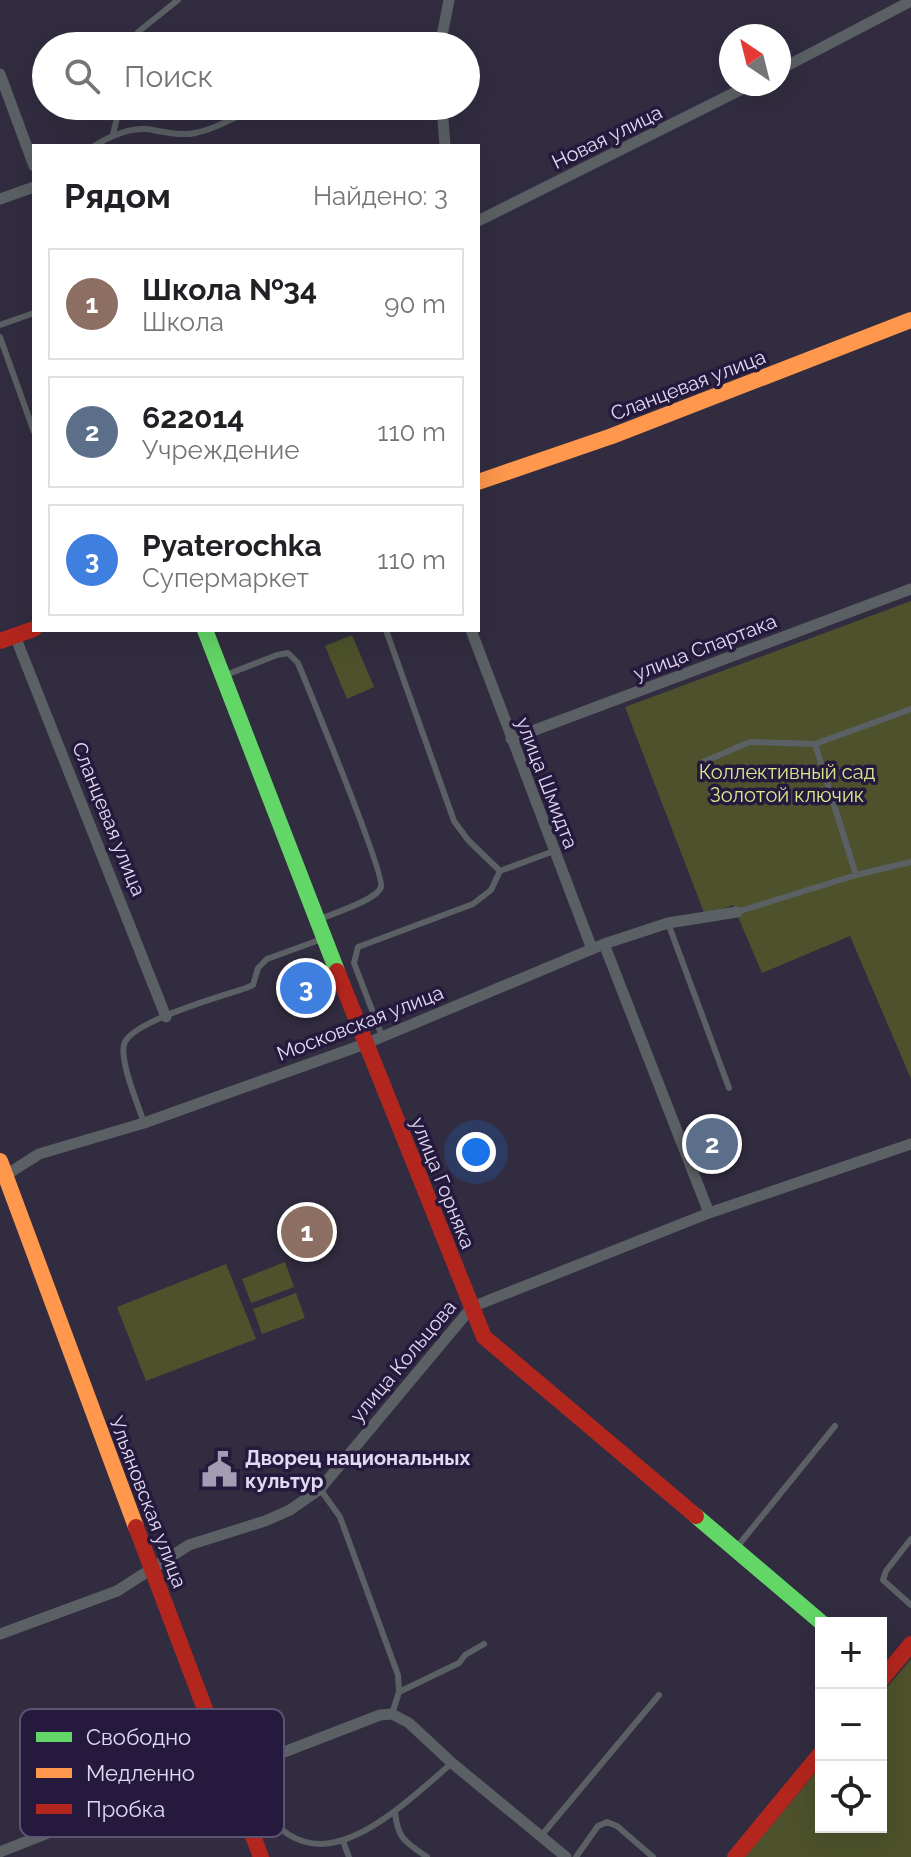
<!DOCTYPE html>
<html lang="ru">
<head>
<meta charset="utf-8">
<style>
	:root { --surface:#fff; --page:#f2f2f2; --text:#202124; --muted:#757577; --line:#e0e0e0; --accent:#d93025 }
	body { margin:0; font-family:Raleway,sans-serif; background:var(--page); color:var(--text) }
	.controls { position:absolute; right:24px; bottom:24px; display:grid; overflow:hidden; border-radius:0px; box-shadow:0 8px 32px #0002 }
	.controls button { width:72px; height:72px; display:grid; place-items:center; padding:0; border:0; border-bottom:2px solid var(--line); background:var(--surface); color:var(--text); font:40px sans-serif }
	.compass { position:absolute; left:719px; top:24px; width:72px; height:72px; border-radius:50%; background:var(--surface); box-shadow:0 8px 32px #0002; rotate:325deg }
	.you { position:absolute; left:476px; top:1152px; width:28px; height:28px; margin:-20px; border:6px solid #fff; border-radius:50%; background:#1a73e8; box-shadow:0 0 0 12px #1a73e833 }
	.badge { display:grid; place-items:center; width:52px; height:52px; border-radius:50%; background:var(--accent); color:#fff; font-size:26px; font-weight:700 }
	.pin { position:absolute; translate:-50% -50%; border:4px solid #fff; box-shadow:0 2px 8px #0006 }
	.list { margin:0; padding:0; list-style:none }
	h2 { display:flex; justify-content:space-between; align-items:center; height:104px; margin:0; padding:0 32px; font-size:34px }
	h2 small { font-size:26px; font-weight:400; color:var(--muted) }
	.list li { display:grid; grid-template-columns:52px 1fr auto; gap:24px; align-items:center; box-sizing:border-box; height:112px; margin:0 16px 16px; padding:0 16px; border:2px solid var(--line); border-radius:0px }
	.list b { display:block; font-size:30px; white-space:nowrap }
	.list p { margin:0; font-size:26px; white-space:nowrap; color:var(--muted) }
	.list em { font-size:26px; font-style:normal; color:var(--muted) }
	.icon { flex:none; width:44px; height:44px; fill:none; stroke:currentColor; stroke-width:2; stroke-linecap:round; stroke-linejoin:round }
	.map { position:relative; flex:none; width:911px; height:1857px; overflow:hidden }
	.search { position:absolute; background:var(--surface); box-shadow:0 8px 32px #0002; left:32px; top:32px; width:448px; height:88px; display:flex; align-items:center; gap:20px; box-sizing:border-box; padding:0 28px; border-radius:44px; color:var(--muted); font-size:30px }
	.panel { position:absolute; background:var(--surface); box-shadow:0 8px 32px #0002; left:32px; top:144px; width:448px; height:488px; border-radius:0px }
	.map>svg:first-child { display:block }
	.green { fill:#4d522c }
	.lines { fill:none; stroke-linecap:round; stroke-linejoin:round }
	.lane { stroke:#5b6064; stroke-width:6 }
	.street { stroke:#5b6064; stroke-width:11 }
	.fast { stroke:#63d668; stroke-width:16 }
	.slow { stroke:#ff974d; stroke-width:16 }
	.jam { stroke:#b3261e; stroke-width:16 }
	.labels { text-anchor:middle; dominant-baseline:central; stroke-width:7; stroke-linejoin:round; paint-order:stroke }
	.street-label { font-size:20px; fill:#e0daf2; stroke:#251a3d }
	.park-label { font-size:20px; fill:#dae98b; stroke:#251a3d }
	.poi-label { font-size:20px; font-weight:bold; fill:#e0daf2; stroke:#251a3d; text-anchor:start }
	.key { fill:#251a3d; stroke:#5d5473; stroke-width:2 }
	.key-label { font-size:22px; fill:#e0daf2 }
</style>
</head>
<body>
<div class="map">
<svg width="911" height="1857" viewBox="0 0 911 1857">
	<rect width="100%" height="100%" fill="#322c40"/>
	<path class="green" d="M911 601V1079L850 936 762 973 733 905 705 915 625 707Z
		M352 635 374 687 347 699 325 646Z
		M285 1262 294 1287 251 1303 242 1279Z
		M226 1264 256 1339 146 1381 117 1307Z
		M296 1293 305 1318 262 1334 253 1309Z
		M911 1659V1857H745L821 1766V1827H881V1694Z"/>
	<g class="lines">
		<path class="lane" d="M131 46 138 32 178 0
			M113 134 120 106
			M94 146C110 136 127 128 146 129 161 131 174 135 189 134 213 131 237 116 259 106
			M0 325 34 313
			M0 337 34 432
			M386 630 454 821 468 840 500 871
			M223 676 277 655 288 653 298 663C309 690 385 874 381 887 377 900 330 915 317 920
			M815 744 856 875
			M703 762 750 742 815 744 911 709
			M737 912 856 875 911 862
			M668 923 729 1088
			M382 1036 354 963 358 947 473 904 491 890 500 871 554 851
			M144 1123C138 1104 120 1063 124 1045 128 1022 223 996 246 988L253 985 258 968 267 959 322 939
			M320 1489 340 1517 398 1675 399 1692 392 1714
			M911 1539 886 1571 883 1580 911 1605
			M737 1547 835 1426
			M399 1692 459 1663 465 1655 484 1644
			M242 1798C248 1796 254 1794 259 1799 262 1802 262 1807 265 1810 277 1830 297 1844 321 1844 367 1843 419 1791 452 1763
			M395 1811C397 1838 405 1842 427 1857
			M541 1836 659 1695
			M343 1841 349 1857
			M576 1857 598 1826 607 1822 617 1826 653 1857"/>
		<path class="street" d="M440 46 449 0
			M779 70 911 1
			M0 74 34 166
			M442 106 445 146
			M0 199 34 187
			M478 221 752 84
			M471 630 592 949
			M15 636 166 1017
			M511 739 911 589
			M604 944 709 1213
			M1 1178 39 1154 144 1123 365 1044 604 944 668 923 737 912
			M0 1634 117 1591 189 1545 265 1521 290 1510 320 1489 472 1307 709 1213 911 1144
			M0 1852 91 1816 230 1773 380 1715 392 1714 409 1723 452 1763 566 1857"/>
		<path class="fast" d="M205 630 337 971
			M696 1516 822 1623"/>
		<path class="slow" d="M478 482 612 436 911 320
			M0 1161 136 1527"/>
		<path class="jam" d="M0 641 34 629
			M337 971 484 1337 696 1516
			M136 1527 261 1857
			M881 1680 911 1644
			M735 1857 821 1753"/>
	</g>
	<defs>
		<symbol id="civic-bare" viewBox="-9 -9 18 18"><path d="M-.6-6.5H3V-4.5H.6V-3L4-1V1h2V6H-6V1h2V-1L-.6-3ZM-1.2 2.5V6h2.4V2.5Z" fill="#a39db4" stroke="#251a3d" stroke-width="2.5" paint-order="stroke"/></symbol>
	</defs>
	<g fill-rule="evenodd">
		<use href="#civic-bare" x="194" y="1444" width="51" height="51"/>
	</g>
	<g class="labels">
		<g class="street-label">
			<text transform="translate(607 137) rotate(-26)">Новая улица</text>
			<text transform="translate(688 385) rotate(-21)">Сланцевая улица</text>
			<text transform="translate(705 647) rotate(-21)">улица Спартака</text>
			<text transform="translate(547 783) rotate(69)">улица Шмидта</text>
			<text transform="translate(109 819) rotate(68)">Сланцевая улица</text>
			<text transform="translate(360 1023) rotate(-21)">Московская улица</text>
			<text transform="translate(443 1183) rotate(68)">улица Горняка</text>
			<text transform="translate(403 1361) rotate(-50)">улица Кольцова</text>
			<text transform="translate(148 1502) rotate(69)">Ульяновская улица</text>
		</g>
		<g class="park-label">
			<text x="787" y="772">Коллективный сад<tspan x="787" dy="23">Золотой ключик</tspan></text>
		</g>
		<g class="poi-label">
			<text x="245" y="1458">Дворец национальных<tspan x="245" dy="23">культур</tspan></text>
		</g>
	</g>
	<rect x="20" y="1709" width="264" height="128" rx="12" class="key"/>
	<rect x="36" y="1732" width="36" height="10" fill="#63d668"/>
	<rect x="36" y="1768" width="36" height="10" fill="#ff974d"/>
	<rect x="36" y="1804" width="36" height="10" fill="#b3261e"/>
	<g class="key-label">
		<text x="86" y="1745">Свободно</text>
		<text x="86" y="1781">Медленно</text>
		<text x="86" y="1817">Пробка</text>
	</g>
</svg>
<div class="controls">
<button>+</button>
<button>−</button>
<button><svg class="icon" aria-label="locate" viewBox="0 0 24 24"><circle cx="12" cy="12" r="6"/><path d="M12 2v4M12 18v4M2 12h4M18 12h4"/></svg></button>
</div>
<svg class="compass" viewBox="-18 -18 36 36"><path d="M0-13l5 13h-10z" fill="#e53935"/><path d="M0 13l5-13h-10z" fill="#757577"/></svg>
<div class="you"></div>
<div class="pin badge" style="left:307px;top:1232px;background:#8d6e63">1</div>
<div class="pin badge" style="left:712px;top:1144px;background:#5c6f8a">2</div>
<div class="pin badge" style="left:306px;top:988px;background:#3f7fe0">3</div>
<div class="search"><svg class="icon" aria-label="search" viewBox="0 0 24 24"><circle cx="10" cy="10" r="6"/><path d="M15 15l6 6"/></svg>Поиск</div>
<section class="panel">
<h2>Рядом<small>Найдено: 3</small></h2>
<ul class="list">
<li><span class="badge" style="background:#8d6e63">1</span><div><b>Школа №34</b><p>Школа</p></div><em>90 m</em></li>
<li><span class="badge" style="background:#5c6f8a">2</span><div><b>622014</b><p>Учреждение</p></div><em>110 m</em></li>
<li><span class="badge" style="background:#3f7fe0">3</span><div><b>Pyaterochka</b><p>Супермаркет</p></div><em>110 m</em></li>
</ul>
</section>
</div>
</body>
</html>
